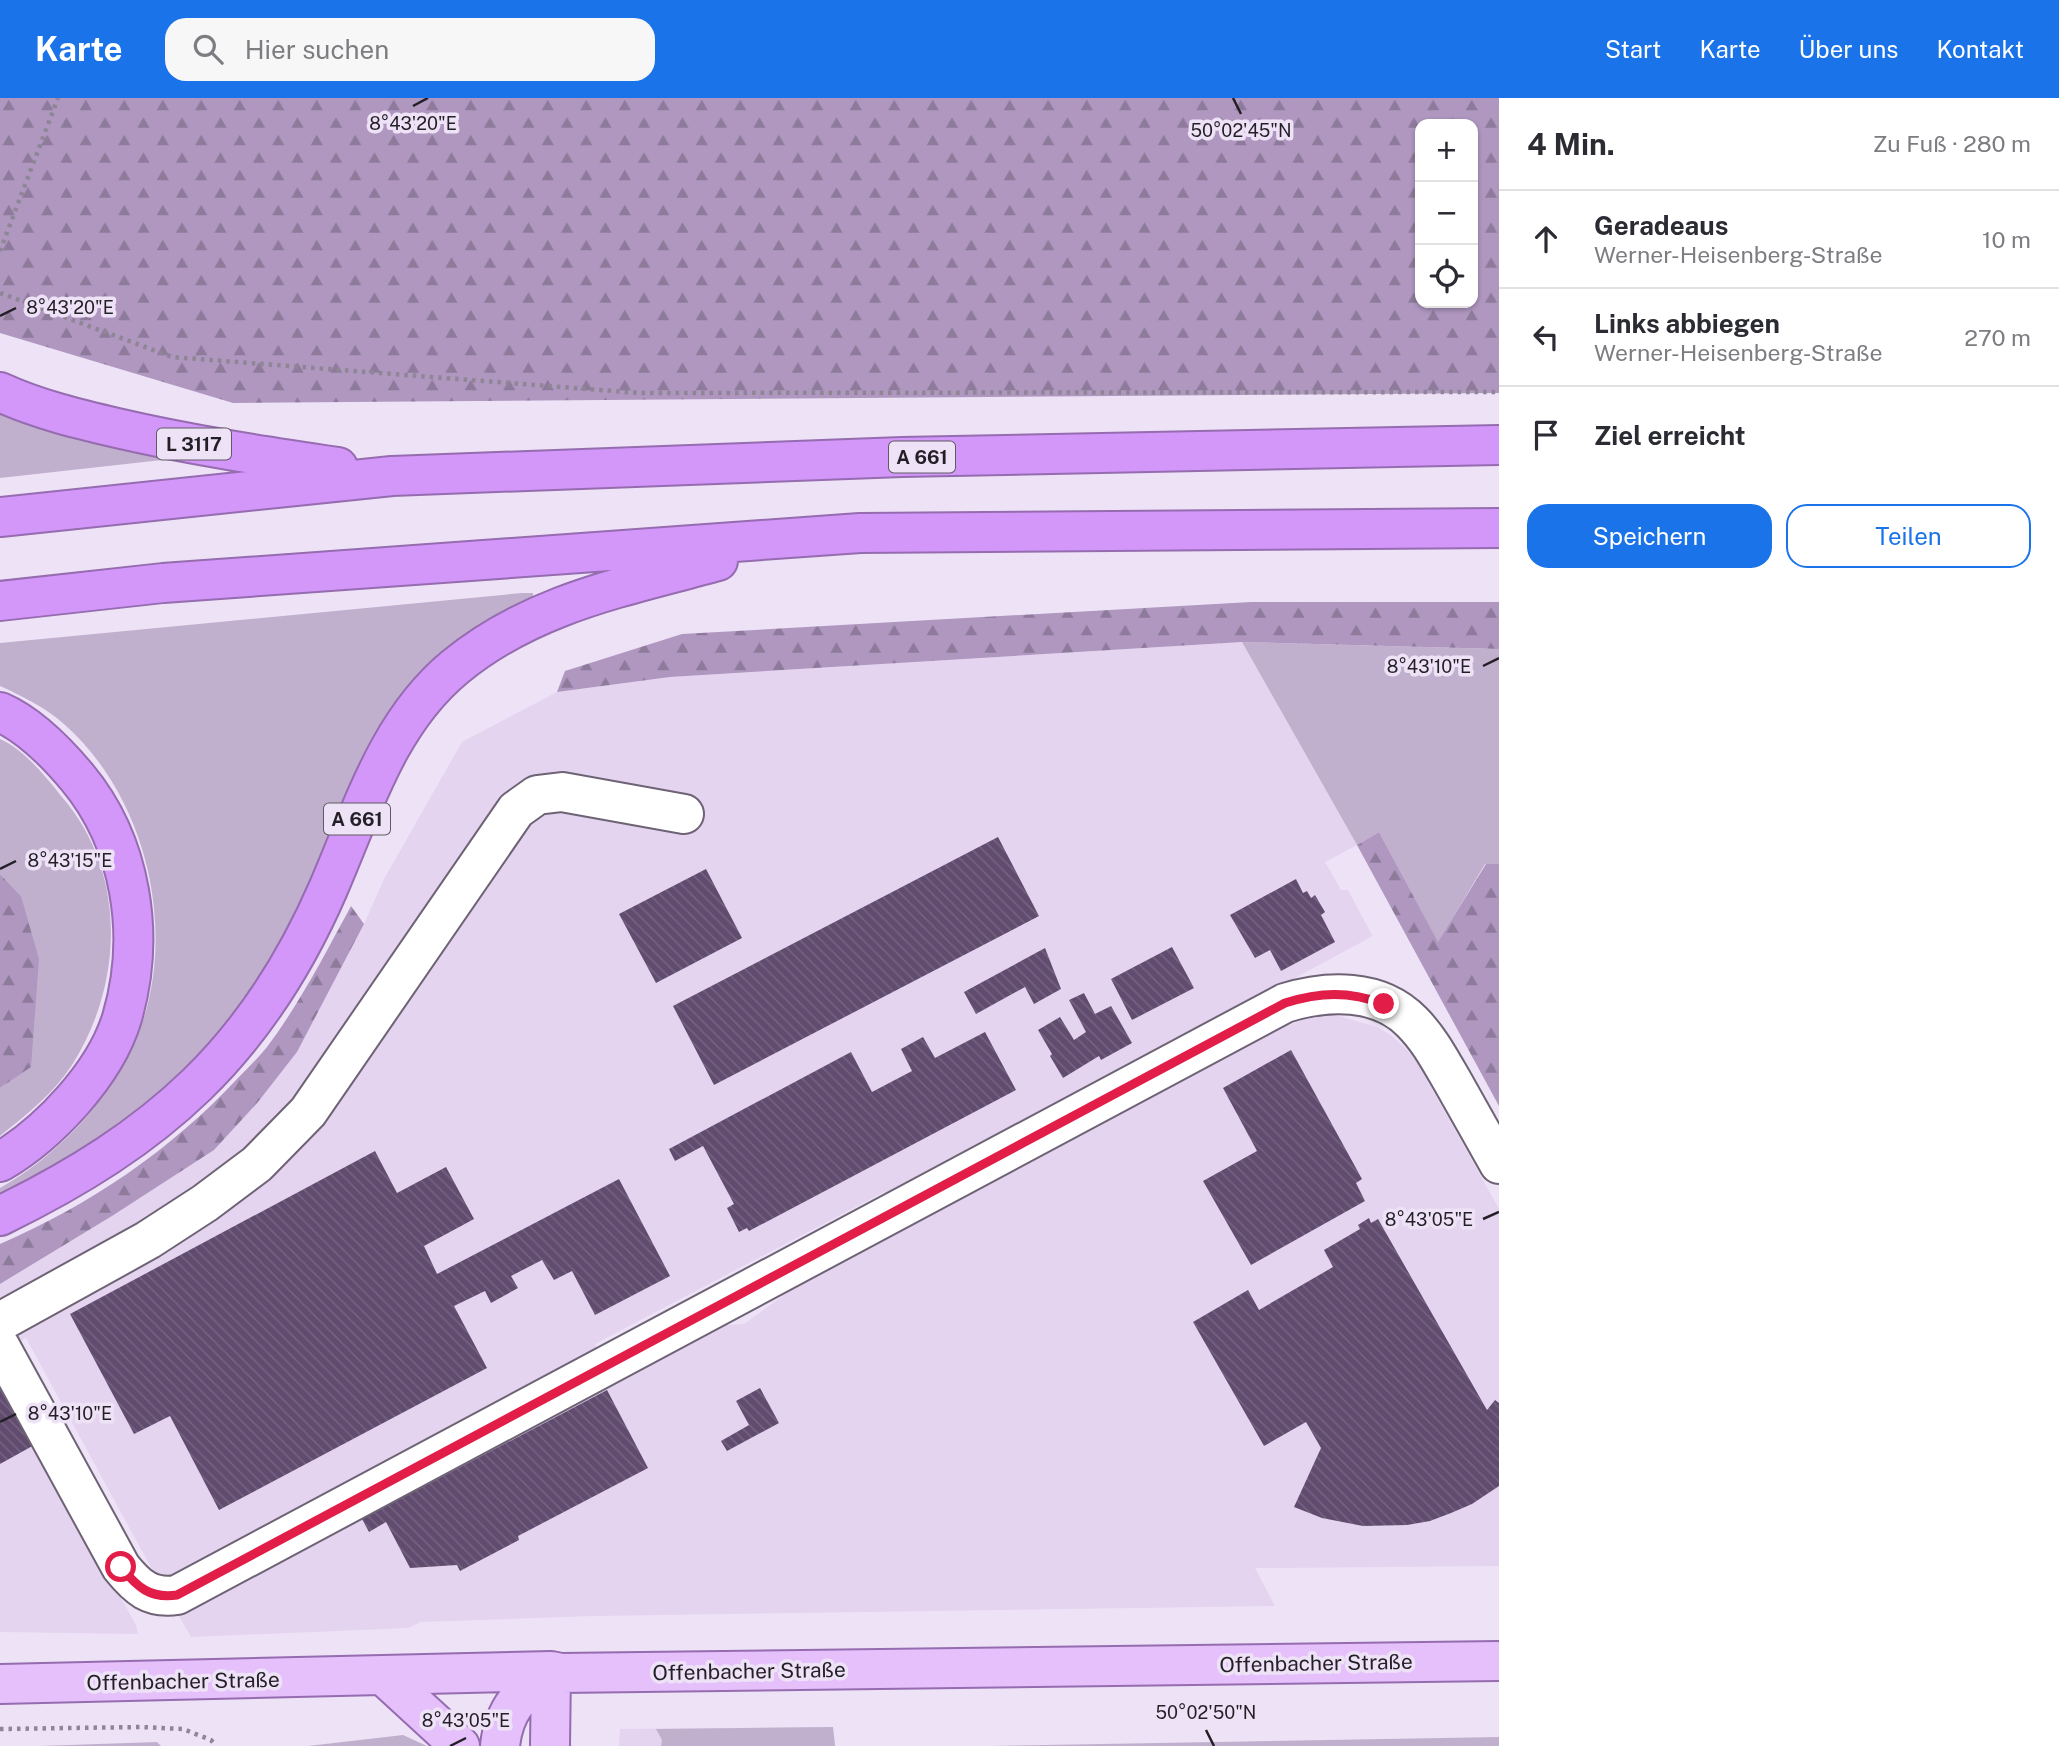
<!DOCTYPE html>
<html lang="de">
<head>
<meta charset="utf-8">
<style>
	:root { --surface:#fff; --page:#f7f7f7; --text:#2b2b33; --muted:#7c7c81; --line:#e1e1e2; --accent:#1a73e8 }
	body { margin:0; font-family:"Public Sans",sans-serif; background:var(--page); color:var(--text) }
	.controls { position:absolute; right:21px; top:21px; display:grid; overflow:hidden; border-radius:14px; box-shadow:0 2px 5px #0004 }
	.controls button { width:63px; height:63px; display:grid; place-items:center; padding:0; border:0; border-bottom:2px solid var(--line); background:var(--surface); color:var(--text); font:35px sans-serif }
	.stop { position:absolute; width:21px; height:21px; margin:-16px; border:5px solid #e11d48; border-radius:50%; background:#fff }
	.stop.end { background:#e11d48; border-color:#fff; box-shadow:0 2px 7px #0008 }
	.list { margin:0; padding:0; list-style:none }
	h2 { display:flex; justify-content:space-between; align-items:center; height:91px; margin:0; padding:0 28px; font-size:30px }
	h2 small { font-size:23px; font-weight:400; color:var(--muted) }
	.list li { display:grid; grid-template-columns:46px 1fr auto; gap:21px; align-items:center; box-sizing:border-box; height:98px; padding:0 28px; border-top:2px solid var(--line) }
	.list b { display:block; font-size:26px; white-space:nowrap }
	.list p { margin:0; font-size:23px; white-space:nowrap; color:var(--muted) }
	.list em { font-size:23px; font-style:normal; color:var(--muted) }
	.actions { display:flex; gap:14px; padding:21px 28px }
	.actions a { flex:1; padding:16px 0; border:2px solid var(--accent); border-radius:21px; text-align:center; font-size:24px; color:var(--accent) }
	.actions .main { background:var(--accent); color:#fff }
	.icon { flex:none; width:38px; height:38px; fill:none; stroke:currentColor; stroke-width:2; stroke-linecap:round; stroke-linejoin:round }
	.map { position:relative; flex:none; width:1499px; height:1648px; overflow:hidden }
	header { display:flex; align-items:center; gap:42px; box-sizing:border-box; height:98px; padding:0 35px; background:var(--accent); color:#fff }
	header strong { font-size:33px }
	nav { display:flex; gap:38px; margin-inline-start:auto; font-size:24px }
	.search { width:490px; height:63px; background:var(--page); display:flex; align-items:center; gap:18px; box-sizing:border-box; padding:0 24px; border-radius:21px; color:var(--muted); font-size:26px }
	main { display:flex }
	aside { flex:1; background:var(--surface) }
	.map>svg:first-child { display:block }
	.built { fill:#e4d4ef }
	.green { fill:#c1b0cd }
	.forest { fill:url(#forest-firs); fill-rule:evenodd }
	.building { fill:url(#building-back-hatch) }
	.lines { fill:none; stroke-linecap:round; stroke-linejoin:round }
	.minor-casing { stroke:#6e6375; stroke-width:42 }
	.major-casing { stroke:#956caf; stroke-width:42 }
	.highway-casing { stroke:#956caf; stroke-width:42 }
	.path { stroke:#8f8695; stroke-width:4.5; stroke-dasharray:3.5 5; stroke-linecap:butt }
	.minor { stroke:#fff; stroke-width:38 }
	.major { stroke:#e5c0fb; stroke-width:38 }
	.highway { stroke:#d396f9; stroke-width:38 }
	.route { stroke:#e11d48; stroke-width:9 }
	.ticks { fill:none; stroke:#231f26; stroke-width:2.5 }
	.labels { text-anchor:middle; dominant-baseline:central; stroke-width:7; stroke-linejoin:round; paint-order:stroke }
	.shield { fill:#eee2f7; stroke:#605a65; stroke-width:2 }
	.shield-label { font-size:19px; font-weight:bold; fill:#231f26 }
	.street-label { font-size:21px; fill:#231f26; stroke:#eee2f7 }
	.ticks-label { font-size:18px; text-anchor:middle; fill:#231f26; stroke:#eee2f7; stroke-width:7; stroke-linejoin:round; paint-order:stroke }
</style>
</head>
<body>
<header>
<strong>Karte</strong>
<div class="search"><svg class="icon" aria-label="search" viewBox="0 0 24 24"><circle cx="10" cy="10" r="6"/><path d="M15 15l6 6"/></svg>Hier suchen</div>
<nav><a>Start</a><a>Karte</a><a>Über uns</a><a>Kontakt</a></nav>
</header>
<main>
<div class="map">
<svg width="1499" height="1648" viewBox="0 0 1499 1648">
	<defs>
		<pattern id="forest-firs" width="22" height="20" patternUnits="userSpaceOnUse" patternTransform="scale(1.75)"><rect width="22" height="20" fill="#af97c0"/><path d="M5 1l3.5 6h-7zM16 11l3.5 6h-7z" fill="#8e7b9c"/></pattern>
		<pattern id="building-back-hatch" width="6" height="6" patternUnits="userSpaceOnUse" patternTransform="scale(1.75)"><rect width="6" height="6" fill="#614b6f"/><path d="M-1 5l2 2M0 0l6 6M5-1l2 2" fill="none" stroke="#73627f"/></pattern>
	</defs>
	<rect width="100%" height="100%" fill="#eee2f7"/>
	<path class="built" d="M1242 544 1357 747 1325 764 1341 792H1348L1372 837 1371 839 888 1099 884 1094 595 1246 597 1250 160 1486 26 1240 0 1253V1186L112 1118 214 1052 258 1004 297 954 364 826 384 781 462 644 557 594 670 579Z
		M1321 918H1339L1377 929 1392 938 1406 951 1417 964 1499 1111V1468L1255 1470 1275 1508 593 1518 421 1524 408 1530 191 1539 179 1518 726 1227 744 1226 792 1191 1271 934 1303 922Z
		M0 1283 136 1527 138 1536 0 1534Z
		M833 1629 835 1648H619L620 1631Z"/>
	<path class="green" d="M0 312 162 356 165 360 162 362 0 380Z
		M522 495H533V498L500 516 312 786 258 887 195 966 123 1027 39 1077 0 1096V1090C57 1058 109 1003 135 944 180 840 149 701 64 626 46 610 22 598 0 588V545Z
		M1242 544 1499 551V766H1485L1438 845 1379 734 1357 747Z
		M0 641C25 652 45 678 62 699 127 774 124 885 72 967 53 996 26 1017 0 1038V990L31 968 21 798 0 776Z
		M833 1629 835 1648H661L662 1642 656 1631Z
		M403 1637 427 1648H308Z
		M1499 1639V1648H992Z
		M157 1644 161 1648H40Z"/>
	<path class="forest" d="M0 0H1499V295L233 305 0 235ZM1420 26H1473V205H1420Z
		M1251 504H1499V551L1242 544 670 579 557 594 565 573 682 536Z
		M1379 734 1438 844 1486 766H1499V1008L1357 747Z
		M0 776 21 798 39 861 31 969 0 990Z
		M351 808 364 826 297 954 258 1004 214 1052 112 1118 0 1186V1146C90 1107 171 1052 238 980 248 970 258 960 267 949 300 905 325 856 351 808Z"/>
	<path class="building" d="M998 739 1039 818 714 987 673 908Z
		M706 771 742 840 656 885 619 816Z
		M1296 781 1303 795 1307 793 1311 800 1315 797 1325 814 1321 817 1335 844 1281 873 1270 852 1255 860 1230 817Z
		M1172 849 1194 890 1132 922 1111 881Z
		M1045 850 1061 891 1034 906 1025 889 976 916 964 894Z
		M1084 895 1095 916 1111 908 1132 945 1101 962 1099 958 1063 980 1050 958 1052 956 1038 932 1060 919 1074 942 1086 934 1069 902Z
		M985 934 1016 992 749 1133 747 1130 739 1134 727 1110 734 1106 703 1048 675 1063 669 1051 851 954 872 994 912 973 901 951 923 939 935 960Z
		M1291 952 1362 1081 1356 1085 1365 1103 1251 1167 1203 1083 1257 1053 1223 990Z
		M375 1053 397 1095 446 1069 474 1121 424 1148 437 1176 619 1081 670 1178 595 1217 572 1173 554 1182 542 1162 511 1178 518 1190 491 1205 485 1193 454 1208 487 1270 219 1412 170 1318 134 1336 70 1216Z
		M1369 1120 1371 1125 1378 1121 1487 1312 1495 1302 1499 1305V1388L1472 1406 1451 1415 1430 1423 1407 1427 1363 1428 1322 1420 1294 1409 1321 1350 1306 1324 1264 1348 1193 1224 1248 1192 1259 1212 1333 1169 1324 1152 1360 1131 1358 1127Z
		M0 1283 36 1346 0 1366Z
		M760 1290 779 1325 727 1353 721 1343 749 1327 736 1303Z
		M607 1292 648 1370 518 1438 519 1442 460 1473 457 1467 410 1470 386 1424 369 1434 362 1421Z"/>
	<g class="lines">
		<defs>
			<path id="minor" d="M0 1224 148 1142 205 1105 257 1066 308 1014 516 712 537 697 562 694 684 716
				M0 1248 121 1469C137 1489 150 1501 177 1497L1285 905C1327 892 1379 890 1412 924 1430 942 1441 964 1454 986 1469 1013 1484 1039 1499 1066"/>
			<path id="major" d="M385 1579 460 1648
				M0 1586 551 1573 561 1575 1499 1563
				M500 1648C504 1610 521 1595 551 1573
				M550 1648 551 1573"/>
			<path id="highway" d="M0 294C37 311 78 321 117 330 190 347 264 358 338 369
				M0 419 392 378 902 359 1499 347
				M0 503 163 485 860 435 1499 430
				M0 614C30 627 56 654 77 679 132 745 146 838 122 920 105 976 49 1035 0 1064
				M0 1118C158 1041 257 954 328 791 362 713 387 625 455 569 533 505 624 489 718 463"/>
		</defs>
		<use href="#minor" class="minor-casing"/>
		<use href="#major" class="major-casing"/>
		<use href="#highway" class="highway-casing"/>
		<path class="path" d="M0 153 58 0
			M0 195 172 259 639 295 1499 294
			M0 1631 141 1629 183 1631 211 1642 216 1648"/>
		<use href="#minor" class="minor"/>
		<use href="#major" class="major"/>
		<use href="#highway" class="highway"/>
	</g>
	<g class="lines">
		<path class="route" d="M121 1469C137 1489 150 1501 177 1497L1285 905C1320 894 1349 893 1384 906"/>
	</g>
	<path class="ticks" d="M1233 0 1241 16M413 8 428 0M0 218 16 210M1483 568 1499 560M0 771 16 763M1483 1121 1499 1114M0 1324 16 1316M1206 1632 1214 1648M450 1648 466 1640"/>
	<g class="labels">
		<g class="shield">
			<rect x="157" y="330.5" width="74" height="31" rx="5"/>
			<rect x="889" y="343.5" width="66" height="31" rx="5"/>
			<rect x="324" y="705.5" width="66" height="31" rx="5"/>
		</g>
		<g class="shield-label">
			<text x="194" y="346">L 3117</text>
			<text x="922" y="359">A 661</text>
			<text x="357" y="721">A 661</text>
		</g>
		<g class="street-label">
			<text transform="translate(1316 1565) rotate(-1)">Offenbacher Straße</text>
			<text transform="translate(749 1573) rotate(-1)">Offenbacher Straße</text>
			<text transform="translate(183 1583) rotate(-1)">Offenbacher Straße</text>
		</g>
	</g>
	<g class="ticks-label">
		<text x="413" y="32">8°43'20"E</text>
		<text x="1241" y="39">50°02'45"N</text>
		<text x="70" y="216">8°43'20"E</text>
		<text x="1429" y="575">8°43'10"E</text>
		<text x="70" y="769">8°43'15"E</text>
		<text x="1429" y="1128">8°43'05"E</text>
		<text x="70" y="1322">8°43'10"E</text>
		<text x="1206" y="1621">50°02'50"N</text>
		<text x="466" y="1629">8°43'05"E</text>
	</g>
</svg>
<div class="controls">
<button>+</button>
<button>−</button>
<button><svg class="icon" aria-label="locate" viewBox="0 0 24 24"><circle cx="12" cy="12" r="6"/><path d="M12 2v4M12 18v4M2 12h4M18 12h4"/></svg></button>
</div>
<div class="stop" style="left:121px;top:1469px"></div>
<div class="stop end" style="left:1384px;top:906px"></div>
</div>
<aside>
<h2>4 Min.<small>Zu Fuß · 280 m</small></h2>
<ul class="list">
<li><svg class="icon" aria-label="ahead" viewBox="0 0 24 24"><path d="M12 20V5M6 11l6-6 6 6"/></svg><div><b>Geradeaus</b><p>Werner-Heisenberg-Straße</p></div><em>10 m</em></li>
<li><svg class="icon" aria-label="left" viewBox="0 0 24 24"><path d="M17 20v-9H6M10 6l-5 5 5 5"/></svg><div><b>Links abbiegen</b><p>Werner-Heisenberg-Straße</p></div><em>270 m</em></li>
<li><svg class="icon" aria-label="arrive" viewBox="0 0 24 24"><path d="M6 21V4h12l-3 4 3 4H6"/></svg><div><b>Ziel erreicht</b></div></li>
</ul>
<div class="actions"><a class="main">Speichern</a><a>Teilen</a></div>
</aside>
</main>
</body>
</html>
